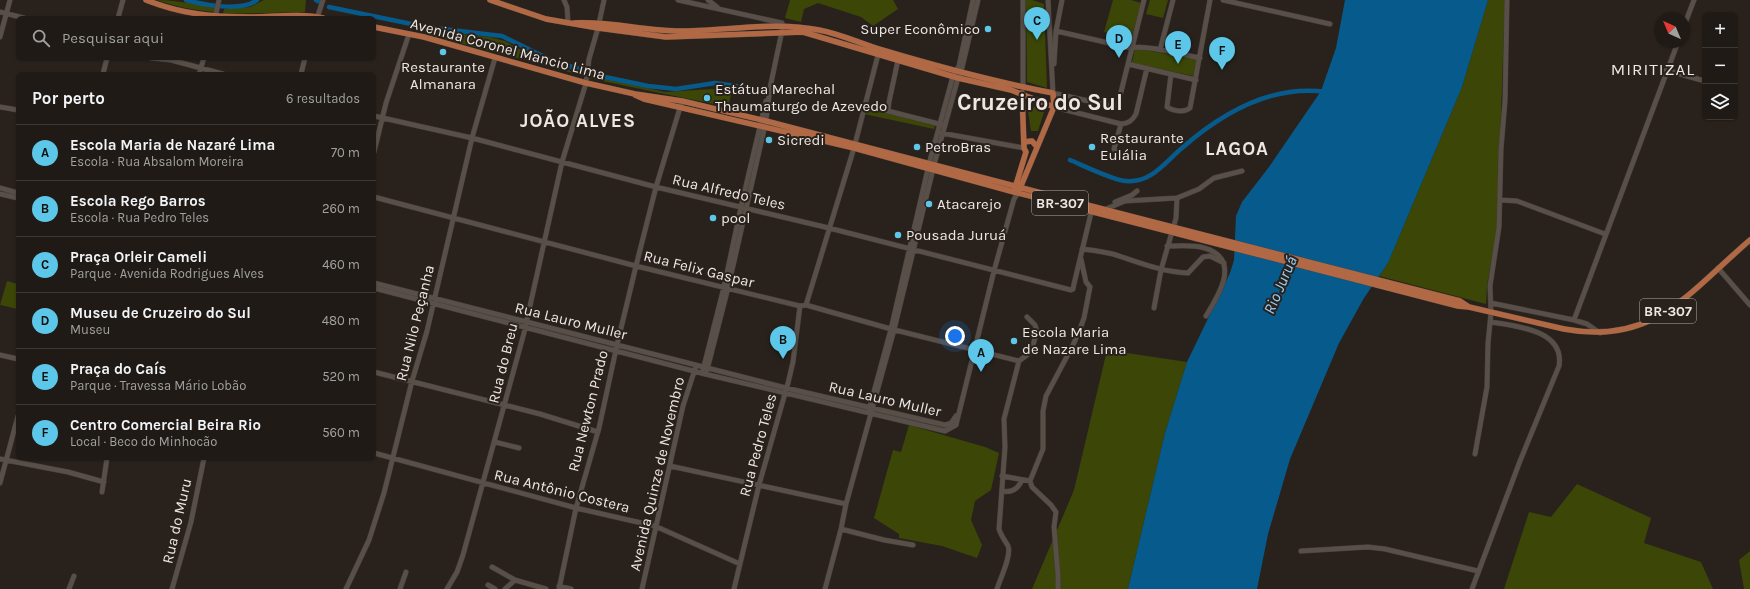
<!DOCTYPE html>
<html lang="pt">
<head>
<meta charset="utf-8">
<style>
	:root { --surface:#1f1a15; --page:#2c2722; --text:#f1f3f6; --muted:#a1a1a0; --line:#3c3834; --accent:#5cc7e8 }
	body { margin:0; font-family:Karla,sans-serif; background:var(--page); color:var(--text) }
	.controls { position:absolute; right:12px; top:12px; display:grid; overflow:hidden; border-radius:6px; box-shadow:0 1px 3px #0004 }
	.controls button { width:36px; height:36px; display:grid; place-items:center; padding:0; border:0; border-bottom:1px solid var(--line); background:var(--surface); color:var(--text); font:20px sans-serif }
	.compass { position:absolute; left:1654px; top:12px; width:36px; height:36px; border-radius:50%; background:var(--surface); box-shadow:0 1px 3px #0004; rotate:316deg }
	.you { position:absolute; left:955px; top:336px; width:14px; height:14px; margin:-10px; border:3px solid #fff; border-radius:50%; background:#1a73e8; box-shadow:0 0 0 6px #1a73e833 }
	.badge { display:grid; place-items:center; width:26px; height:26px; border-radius:50%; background:var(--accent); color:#111; font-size:13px; font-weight:700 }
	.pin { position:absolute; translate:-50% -33px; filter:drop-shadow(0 1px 2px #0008) }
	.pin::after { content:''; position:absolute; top:21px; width:14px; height:12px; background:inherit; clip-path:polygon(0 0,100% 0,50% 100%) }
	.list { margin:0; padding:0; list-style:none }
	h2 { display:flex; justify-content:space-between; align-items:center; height:52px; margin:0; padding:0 16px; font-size:17px }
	h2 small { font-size:13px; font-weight:400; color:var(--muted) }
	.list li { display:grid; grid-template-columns:26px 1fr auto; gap:12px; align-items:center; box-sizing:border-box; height:56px; padding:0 16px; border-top:1px solid var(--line) }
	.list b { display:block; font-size:15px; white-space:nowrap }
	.list p { margin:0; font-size:13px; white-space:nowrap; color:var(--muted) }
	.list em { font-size:13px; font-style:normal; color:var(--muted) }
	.icon { flex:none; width:22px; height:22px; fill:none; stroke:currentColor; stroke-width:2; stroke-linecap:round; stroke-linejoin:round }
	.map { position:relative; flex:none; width:1750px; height:589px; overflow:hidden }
	.search { position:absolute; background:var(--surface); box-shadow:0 1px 3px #0004; left:16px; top:16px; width:360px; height:44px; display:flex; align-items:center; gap:10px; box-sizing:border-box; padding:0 14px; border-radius:6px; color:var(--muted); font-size:15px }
	.panel { position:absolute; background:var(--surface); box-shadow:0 1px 3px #0004; left:16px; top:72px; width:360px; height:388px; border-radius:6px }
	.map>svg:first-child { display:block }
	.green { fill:#3b4607 }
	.water { fill:#075b8c }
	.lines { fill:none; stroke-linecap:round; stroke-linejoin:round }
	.canal { stroke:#075b8c; stroke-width:4.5 }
	.minor-casing { stroke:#47403c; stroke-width:5.5 }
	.major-casing { stroke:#47403c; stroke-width:6 }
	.minor { stroke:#584f49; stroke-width:4.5 }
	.major { stroke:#b06845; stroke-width:5.5 }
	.major-bridge-casing { stroke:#47403c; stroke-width:6; stroke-linecap:butt }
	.major-bridge { stroke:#b06845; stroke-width:5.5 }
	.poi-dot { fill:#5cc7e8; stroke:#29221c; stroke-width:1.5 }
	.labels { text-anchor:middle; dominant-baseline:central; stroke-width:4; stroke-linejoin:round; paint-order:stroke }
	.shield { fill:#29221c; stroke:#b2aca8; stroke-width:1 }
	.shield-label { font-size:14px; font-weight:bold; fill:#ede7e4 }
	.poi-label { font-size:15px; fill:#ede7e4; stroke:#29221c; text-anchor:start }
	.street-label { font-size:15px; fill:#ede7e4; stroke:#29221c }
	.water-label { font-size:16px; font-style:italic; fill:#9bd0fb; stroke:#29221c }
	.quarter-label { font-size:17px; letter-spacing:1px; fill:#ede7e4; stroke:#29221c }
	.district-label { font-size:19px; font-weight:bold; letter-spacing:1px; fill:#ede7e4; stroke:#29221c }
	.town-label { font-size:23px; font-weight:bold; fill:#ede7e4; stroke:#29221c }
</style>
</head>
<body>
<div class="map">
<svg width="1750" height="589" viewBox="0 0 1750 589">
	<rect width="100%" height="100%" fill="#29221c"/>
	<path class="green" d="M157 0C177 0 196 5 217 6V10L214 12C194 10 176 7 157 0Z
		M264 0H306L305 12 223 14 224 9 250 7Z
		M790 0H893L898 9 873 26 861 17 818 3 804 9 801 22 785 18Z
		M1026 0H1032L1044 4 1047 88 1027 82Z
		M1113 0H1131L1141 3 1131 39 1104 32Z
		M1150 0H1168L1163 18 1146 14Z
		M1488 0H1505L1497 226 1487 286 1486 304 1379 276 1388 263 1462 87Z
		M430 31 490 37 505 41 523 51 521 59 429 35Z
		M1135 48 1197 60 1193 76 1132 63Z
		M526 52 571 71 665 92 712 89 732 91 728 107 597 80 523 59Z
		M866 103 882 107 887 113 935 126 934 129 864 114Z
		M1035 106 1040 108 1041 111 1044 112 1038 131H1031L1028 111H1030Z
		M7 281 18 284V309L0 305Z
		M1107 350 1187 362 1165 433 1128 589H1032L1074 490Z
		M909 425 985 447 999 453 991 490 975 501 971 520 982 545 977 558 942 546 899 538V534L874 518 893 450 901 452Z
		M1577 484 1651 518 1644 543 1701 562 1713 589H1504L1529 512 1551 517Z
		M1750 551V589H1744L1739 560Z"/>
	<path class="water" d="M1345 0H1488L1462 87 1388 263 1364 298 1339 343 1290 459 1268 534 1257 589H1128L1165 433 1187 362 1230 273 1234 260 1236 216 1242 202 1269 167 1321 91 1336 48Z"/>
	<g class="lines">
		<path class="canal" d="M186 0C204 5 242 12 257 0
			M316 0 320 2
			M329 7 426 27 502 36 553 61 605 77 648 86 676 89 715 83 749 88
			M1070 160C1082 165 1115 181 1126 181 1152 183 1165 162 1182 148 1222 113 1272 84 1327 92"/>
		<defs>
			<path id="minor" d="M564 0 567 7 568 22
				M678 0 782 23 783 26 770 88 766 121 728 288 707 370
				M708 0 717 7
				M1048 0 1053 93 1115 107 1118 104 1144 0
				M1223 0 1330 24
				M0 12 24 18
				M118 18 123 0
				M215 18 219 0
				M317 18 323 0
				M1684 26 1694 0
				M1056 31 1131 48C1145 44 1184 55 1200 58
				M0 37 10 0
				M1160 50 1173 0
				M151 58 171 60 223 74
				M898 60 889 102 888 111 943 125
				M1054 64 1056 31 1062 0
				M1128 64 1196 80
				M1666 70 1701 80
				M103 74 107 58
				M199 74 204 58
				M301 74 305 58
				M1171 74 1167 107C1173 111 1184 113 1190 108L1210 0
				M1023 87V0
				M864 106 888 111
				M0 107 18 110
				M1054 107 1121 124C1129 123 1132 121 1136 114L1147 68
				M374 116 472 138 656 187 829 228 1071 290 1073 289 1074 284 1092 209
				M941 133 1024 148
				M374 152 386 103 409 34
				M1112 158H1115L1117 154 1114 149 1121 124
				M0 188 18 193
				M0 194 18 198
				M374 197 636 266 800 306 806 305 891 329 1019 361
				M1501 200 1517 201 1605 234
				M1115 202 1132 195 1137 191
				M1106 209 1125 201 1177 198 1199 189 1214 178 1242 171
				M1167 246C1182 246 1201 244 1214 252 1238 267 1216 299 1206 316
				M1082 249C1092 250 1103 252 1113 254 1138 262 1162 272 1188 273L1203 257 1210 256 1224 263
				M1718 268 1750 305
				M374 283 786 388 945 425 951 423 956 416
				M374 288 705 374 945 431 956 425 994 271 1014 199 1018 193
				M1491 303 1574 320 1587 324 1600 333
				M806 305 854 148 879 51
				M1154 308 1161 270 1176 218 1177 198
				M1574 320 1678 42
				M0 355 18 359
				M703 370 724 287 741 207 766 101
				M374 372 540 414 598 432
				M869 410 891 329 929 164 953 76 959 66 973 0
				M495 442 519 448
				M374 453 576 508 655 526 740 564
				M1475 454 1487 387 1488 343 1491 313 1490 286 1499 227 1501 149 1505 101 1507 0
				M0 459 68 472 104 482
				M670 466 846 504
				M1002 476 1030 481
				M0 483 18 416
				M1002 491C1011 493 1018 489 1022 480
				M102 492 107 458
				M841 529 884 540 913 545
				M1301 551 1368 547 1385 549 1478 571
				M492 567 515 580 546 589
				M488 585 495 589
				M559 586 571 589
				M69 589 74 576
				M172 589 191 522 204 458
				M346 589 369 540 384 493 412 381 427 331 472 138 495 58
				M400 589 406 572
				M447 589 457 572 463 555 524 333 562 162 586 83 589 59 598 28 604 0
				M505 589 515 580
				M559 589 576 508 599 428 617 345 636 266 656 187 682 101
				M642 589 683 406 695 369
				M734 589 759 485 788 383 793 362 800 306
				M825 589 841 529 846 504 894 330 934 165 958 78 961 72 978 0
				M997 589C1000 579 1012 555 1008 546 1005 540 1001 536 999 529L1005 447 1004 419 1019 361 1031 352 1037 331 1035 325 1027 317
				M1058 589V575L1054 527 1056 512 1051 505 1032 487 1030 481 1043 449V411L1046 396 1073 345 1080 329 1084 318 1090 287 1086 282 1081 259
				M1472 589 1520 461 1559 366C1565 330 1516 326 1491 322"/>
			<path id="major" d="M146 0C181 14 212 17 249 17 274 17 299 13 323 18
				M490 0 546 19 598 28 666 37 803 32 958 78 1011 90 1054 107
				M574 23C610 21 645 31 680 31 726 31 773 21 819 30 841 34 861 44 882 50 939 67 995 82 1053 93L1054 107 1018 193
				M374 27 424 37 586 83 635 94 682 101 766 121 1114 212
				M635 95 644 99 854 148 1014 192 1113 217
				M1024 142 1032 141 1037 147
				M1015 188 1026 152 1024 148 1022 93
				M1564 329C1654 346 1689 292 1750 240"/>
		</defs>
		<use href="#minor" class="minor-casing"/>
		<use href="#major" class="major-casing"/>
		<use href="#minor" class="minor"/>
		<use href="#major" class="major"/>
		<defs>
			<path id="major-bridge" d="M1114 212 1460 301 1469 307
				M1113 217 1458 306 1469 307 1564 329"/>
		</defs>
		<use href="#major-bridge" class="major-bridge-casing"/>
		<use href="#major-bridge" class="major-bridge"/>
	</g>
	<g class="poi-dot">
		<circle cx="988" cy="29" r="4"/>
		<circle cx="443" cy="52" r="4"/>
		<circle cx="707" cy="98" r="4"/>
		<circle cx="769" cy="140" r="4"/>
		<circle cx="917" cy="147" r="4"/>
		<circle cx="1092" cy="147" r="4"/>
		<circle cx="929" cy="204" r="4"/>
		<circle cx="713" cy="218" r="4"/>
		<circle cx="898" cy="235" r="4"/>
		<circle cx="1014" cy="341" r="4"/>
	</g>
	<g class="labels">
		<g class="shield">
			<rect x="1032" y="191" width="56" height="24" rx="3"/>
			<rect x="1640" y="299" width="56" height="24" rx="3"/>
		</g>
		<g class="shield-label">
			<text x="1060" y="203">BR-307</text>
			<text x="1668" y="311">BR-307</text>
		</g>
		<g class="poi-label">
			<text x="980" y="29" text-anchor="end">Super Econômico</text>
			<text x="443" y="67" text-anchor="middle">Restaurante<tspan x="443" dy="17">Almanara</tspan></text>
			<text x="715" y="89">Estátua Marechal<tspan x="715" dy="17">Thaumaturgo de Azevedo</tspan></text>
			<text x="1100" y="138">Restaurante<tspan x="1100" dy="17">Eulália</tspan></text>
			<text x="777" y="140">Sicredi</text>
			<text x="925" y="147">PetroBras</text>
			<text x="937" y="204">Atacarejo</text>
			<text x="721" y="218">pool</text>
			<text x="906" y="235">Pousada Juruá</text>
			<text x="1022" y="332">Escola Maria<tspan x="1022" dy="17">de Nazare Lima</tspan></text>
		</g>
		<g class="street-label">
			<text transform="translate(508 49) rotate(15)">Avenida Coronel Mancio Lima</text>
			<text transform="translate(729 192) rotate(13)">Rua Alfredo Teles</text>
			<text transform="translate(699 269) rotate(14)">Rua Felix Gaspar</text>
			<text transform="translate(571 321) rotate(14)">Rua Lauro Muller</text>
			<text transform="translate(415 323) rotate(-76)">Rua Nilo Peçanha</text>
			<text transform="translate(503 363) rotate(-76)">Rua do Breu</text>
			<text transform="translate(885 399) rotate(13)">Rua Lauro Muller</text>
			<text transform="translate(588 411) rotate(-76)">Rua Newton Prado</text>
			<text transform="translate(758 445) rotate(-75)">Rua Pedro Teles</text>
			<text transform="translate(657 474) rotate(-77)">Avenida Quinze de Novembro</text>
			<text transform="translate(562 491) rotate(14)">Rua Antônio Costera</text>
			<text transform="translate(177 521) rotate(-77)">Rua do Muru</text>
		</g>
		<g class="water-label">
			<text transform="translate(1280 285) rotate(-67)">Rio Juruá</text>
		</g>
		<g class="quarter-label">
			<text x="1653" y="69">MIRITIZAL</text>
		</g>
		<g class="district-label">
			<text x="578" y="121">JOÃO ALVES</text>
			<text x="1237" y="149">LAGOA</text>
		</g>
		<g class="town-label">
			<text x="1040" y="102">Cruzeiro do Sul</text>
		</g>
	</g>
</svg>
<div class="controls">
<button>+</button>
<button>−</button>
<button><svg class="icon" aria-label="layers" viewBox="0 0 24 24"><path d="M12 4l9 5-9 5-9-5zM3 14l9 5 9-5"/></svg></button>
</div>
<svg class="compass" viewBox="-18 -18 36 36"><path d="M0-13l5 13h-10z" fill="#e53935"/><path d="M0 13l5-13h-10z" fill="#a1a1a0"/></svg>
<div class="you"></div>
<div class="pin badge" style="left:981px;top:372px">A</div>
<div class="pin badge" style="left:783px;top:359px">B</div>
<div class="pin badge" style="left:1037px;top:40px">C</div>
<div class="pin badge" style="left:1119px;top:58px">D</div>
<div class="pin badge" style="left:1178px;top:64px">E</div>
<div class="pin badge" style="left:1222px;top:70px">F</div>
<div class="search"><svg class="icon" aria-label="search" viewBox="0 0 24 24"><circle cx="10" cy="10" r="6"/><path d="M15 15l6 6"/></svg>Pesquisar aqui</div>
<section class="panel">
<h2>Por perto<small>6 resultados</small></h2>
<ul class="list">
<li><span class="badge">A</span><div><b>Escola Maria de Nazaré Lima</b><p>Escola · Rua Absalom Moreira</p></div><em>70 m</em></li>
<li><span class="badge">B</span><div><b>Escola Rego Barros</b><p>Escola · Rua Pedro Teles</p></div><em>260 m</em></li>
<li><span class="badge">C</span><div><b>Praça Orleir Cameli</b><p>Parque · Avenida Rodrigues Alves</p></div><em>460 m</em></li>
<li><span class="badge">D</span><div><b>Museu de Cruzeiro do Sul</b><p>Museu</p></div><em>480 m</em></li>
<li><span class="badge">E</span><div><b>Praça do Caís</b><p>Parque · Travessa Mário Lobão</p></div><em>520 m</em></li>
<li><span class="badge">F</span><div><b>Centro Comercial Beira Rio</b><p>Local · Beco do Minhocão</p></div><em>560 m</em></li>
</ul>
</section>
</div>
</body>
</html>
